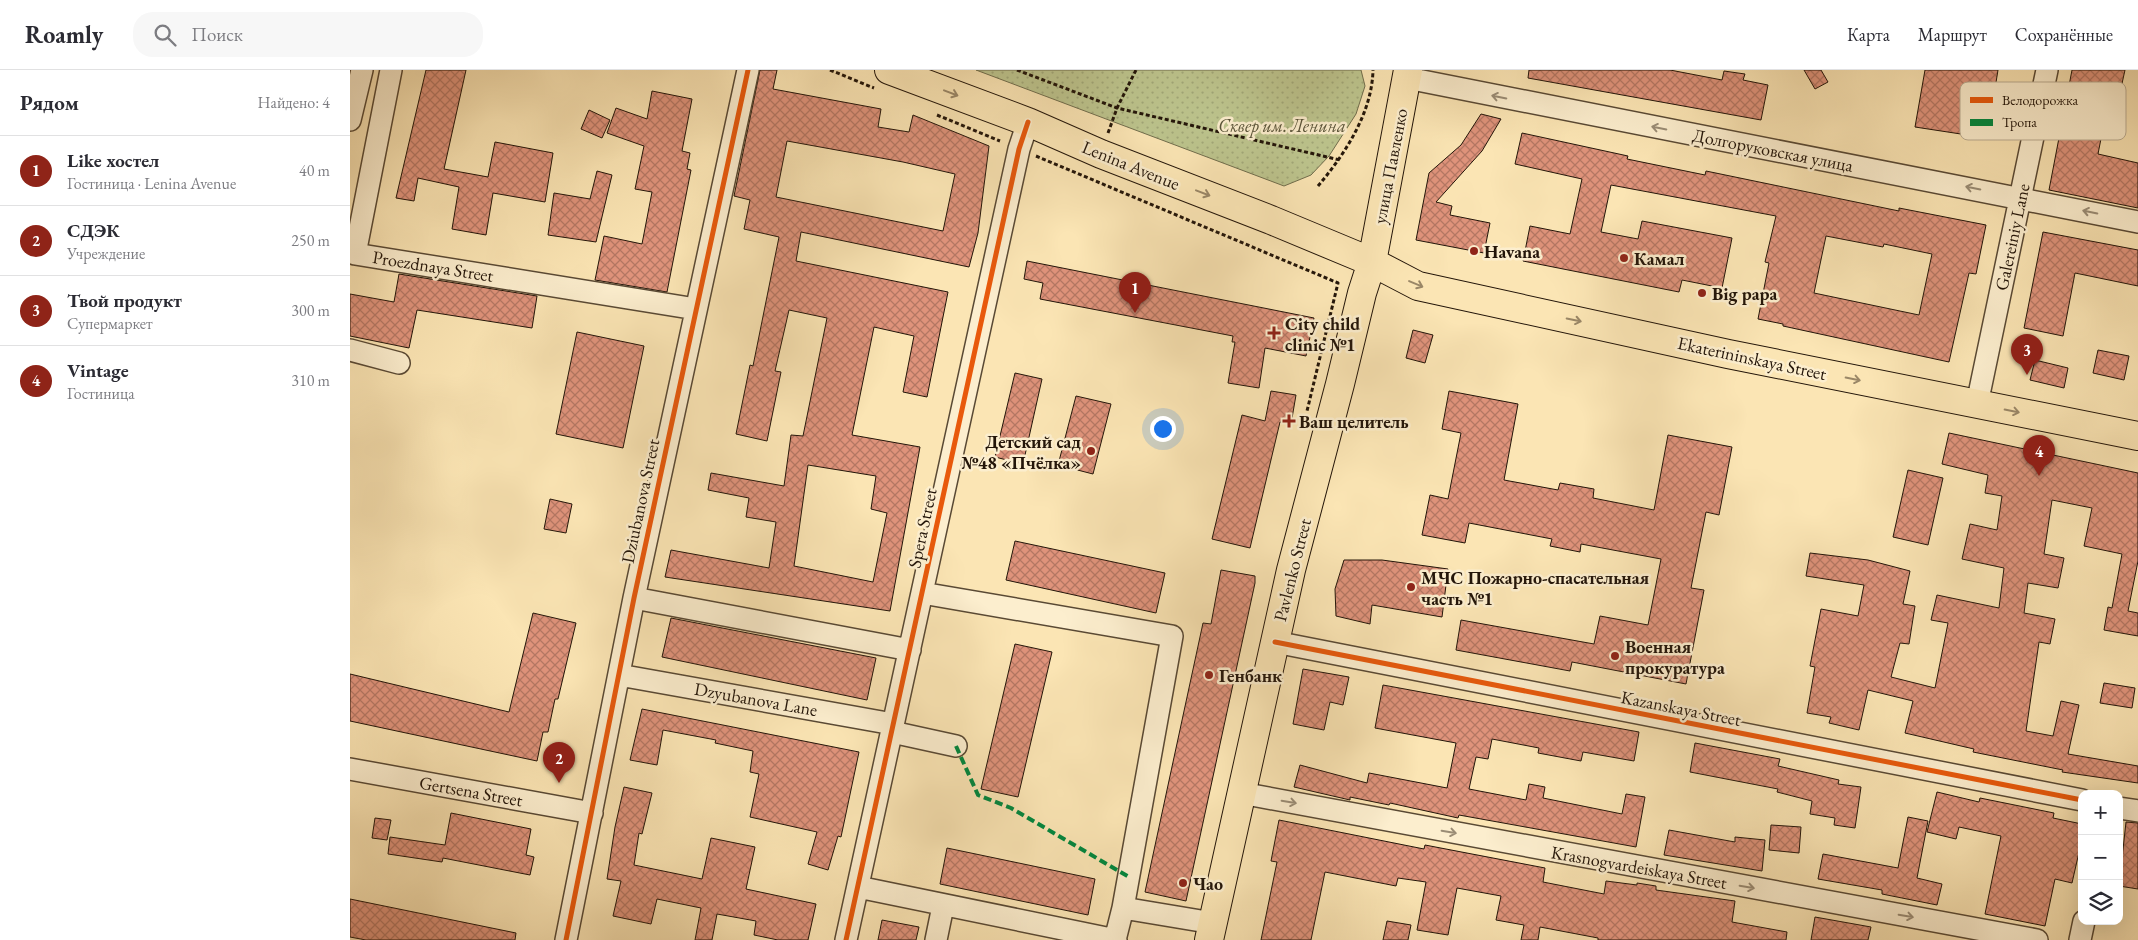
<!DOCTYPE html>
<html lang="ru">
<head>
<meta charset="utf-8">
<style>
	:root { --surface:#fff; --page:#f7f7f7; --text:#2b2b33; --muted:#7c7c81; --line:#e1e1e2; --accent:#8f2418 }
	body { margin:0; font-family:"EB Garamond",serif; background:var(--page); color:var(--text) }
	.controls { position:absolute; right:15px; bottom:15px; display:grid; overflow:hidden; border-radius:10px; box-shadow:0 5px 20px #0002 }
	.controls button { width:45px; height:45px; display:grid; place-items:center; padding:0; border:0; border-bottom:1px solid var(--line); background:var(--surface); color:var(--text); font:25px sans-serif }
	.you { position:absolute; left:812px; top:358px; width:18px; height:18px; margin:-12px; border:4px solid #fff; border-radius:50%; background:#1a73e8; box-shadow:0 0 0 8px #1a73e833 }
	.badge { display:grid; place-items:center; width:32px; height:32px; border-radius:50%; background:var(--accent); color:#fff; font-size:16px; font-weight:700 }
	.pin { position:absolute; translate:-50% -41px; filter:drop-shadow(0 1px 2px #0008) }
	.pin::after { content:''; position:absolute; top:26px; width:18px; height:15px; background:inherit; clip-path:polygon(0 0,100% 0,50% 100%) }
	.list { margin:0; padding:0; list-style:none }
	h2 { display:flex; justify-content:space-between; align-items:center; height:65px; margin:0; padding:0 20px; font-size:21px }
	h2 small { font-size:16px; font-weight:400; color:var(--muted) }
	.list li { display:grid; grid-template-columns:32px 1fr auto; gap:15px; align-items:center; box-sizing:border-box; height:70px; padding:0 20px; border-top:1px solid var(--line) }
	.list b { display:block; font-size:19px; white-space:nowrap }
	.list p { margin:0; font-size:16px; white-space:nowrap; color:var(--muted) }
	.list em { font-size:16px; font-style:normal; color:var(--muted) }
	.icon { flex:none; width:28px; height:28px; fill:none; stroke:currentColor; stroke-width:2; stroke-linecap:round; stroke-linejoin:round }
	.map { position:relative; flex:none; width:1788px; height:870px; overflow:hidden }
	header { display:flex; align-items:center; gap:30px; box-sizing:border-box; height:70px; padding:0 25px; background:var(--surface); border-bottom:1px solid var(--line) }
	header strong { font-size:24px }
	nav { display:flex; gap:28px; margin-inline-start:auto; font-size:18px }
	.search { width:350px; height:45px; background:var(--page); display:flex; align-items:center; gap:12px; box-sizing:border-box; padding:0 18px; border-radius:20px; color:var(--muted); font-size:19px }
	main { display:flex }
	aside { flex:1; background:var(--surface) }
	.map>svg:first-child { display:block }
	.park { fill:url(#park-dots); stroke:#706d4c }
	.building { fill:url(#building-cross-hatch); stroke:#231509; fill-rule:evenodd }
	.lines { fill:none; stroke-linecap:round; stroke-linejoin:round }
	.minor-casing { stroke:#594934; stroke-width:24 }
	.major-casing { stroke:#231509; stroke-width:30 }
	.path { stroke:#231509; stroke-width:3; stroke-dasharray:4 2.5; stroke-linecap:butt }
	.minor { stroke:#fceece; stroke-width:21 }
	.major { stroke:#fbe5b4; stroke-width:28 }
	.quiet { stroke:#00873e; stroke-width:4; stroke-dasharray:8 4; stroke-linecap:butt }
	.cycleway-casing { stroke:#fceece; stroke-width:8 }
	.cycleway { stroke:#e8590c; stroke-width:5 }
	.oneway { stroke:#9a8767 }
	.oneway2 { stroke:#9a8c75 }
	.poi-dot { fill:#8f2418; stroke:#fceece; stroke-width:2 }
	.labels { text-anchor:middle; dominant-baseline:central; stroke-width:5; stroke-linejoin:round; paint-order:stroke }
	.park-label { font-size:18px; font-style:italic; fill:#595338; stroke:#fceece }
	.street-label { font-size:18px; fill:#231509; stroke:#fceece }
	.poi-label { font-size:18px; font-weight:bold; fill:#231509; stroke:#fceece; text-anchor:start }
	.key { fill:#fceece; stroke:#bbad93; stroke-width:1 }
	.key-label { font-size:14px; fill:#231509 }
</style>
</head>
<body>
<header>
<strong>Roamly</strong>
<div class="search"><svg class="icon" aria-label="search" viewBox="0 0 24 24"><circle cx="10" cy="10" r="6"/><path d="M15 15l6 6"/></svg>Поиск</div>
<nav><a>Карта</a><a>Маршрут</a><a>Сохранённые</a></nav>
</header>
<main>
<aside>
<h2>Рядом<small>Найдено: 4</small></h2>
<ul class="list">
<li><span class="badge">1</span><div><b>Like хостел</b><p>Гостиница · Lenina Avenue</p></div><em>40 m</em></li>
<li><span class="badge">2</span><div><b>СДЭК</b><p>Учреждение</p></div><em>250 m</em></li>
<li><span class="badge">3</span><div><b>Твой продукт</b><p>Супермаркет</p></div><em>300 m</em></li>
<li><span class="badge">4</span><div><b>Vintage</b><p>Гостиница</p></div><em>310 m</em></li>
</ul>
</aside>
<div class="map">
<svg width="1788" height="870" viewBox="0 0 1788 870">
	<defs>
		<pattern id="park-dots" width="8" height="8" patternUnits="userSpaceOnUse" patternTransform="scale(1.25)"><rect width="8" height="8" fill="#bdc58e"/><path d="M2 2h.1M6 6h.1" fill="none" stroke="#a2a879" stroke-width="1.8" stroke-linecap="round"/></pattern>
		<pattern id="building-cross-hatch" width="8" height="8" patternUnits="userSpaceOnUse" patternTransform="scale(1.25)"><rect width="8" height="8" fill="#df937b"/><path d="M0 0l8 8M0 8l8-8" fill="none" stroke="#b47763"/></pattern>
	</defs>
	<rect width="100%" height="100%" fill="#fbe5b4"/>
	<filter id="stains"><feTurbulence type="fractalNoise" baseFrequency=".004" numOctaves="4"/><feColorMatrix values="0 0 0 0 .2 0 0 0 0 .09 0 0 0 0 .02 0 0 0 .5 -.17"/></filter>
	<radialGradient id="worn" r=".72"><stop offset=".6" stop-color="#630" stop-opacity="0"/><stop offset="1" stop-color="#630" stop-opacity=".3"/></radialGradient>
	<path class="park" d="M626 0H1011L1015 16 1006 44 979 86 961 105 934 116Z"/>
	<path class="building" d="M76 0H116L94 99 138 107 145 72 203 83 195 132 143 123 136 165 102 159 109 117 68 108 64 131 46 128Z
		M410 0H427L423 19 531 39 528 57 559 62 563 45 639 76 628 163 619 197 451 162 446 191 598 222 577 327 553 322 564 266 524 257 502 365 570 377 540 541 315 507 321 480 419 498 426 452 396 447 399 428 358 420 361 403 434 416 441 365 453 366 477 248 439 240 425 301 431 302 417 371 386 364 400 295 403 296 429 167 394 159 400 130 384 126ZM437 71 553 92 605 104 593 161 426 127ZM458 395 526 406 521 439 537 443 523 512 444 496Z
		M1179 0H1320L1372 10 1374 1 1395 4 1393 10 1418 15 1411 50 1178 8Z
		M1454 0H1471L1478 12 1465 19Z
		M1575 0H1648L1637 68 1565 57Z
		M1722 0H1775L1765 45 1756 43 1748 84 1788 93V138L1699 120Z
		M302 21 342 29 332 81 340 83 337 99 341 100 317 222 245 210 254 166 292 174 302 122 285 119 294 76 257 63 266 38 297 49Z
		M239 40 260 50 252 68 231 59Z
		M1131 44 1151 49 1132 81 1086 132 1102 136 1100 145 1140 153 1134 183 1066 170 1079 103 1111 75Z
		M1172 63 1278 86 1277 89 1355 105 1356 101 1549 141V138L1636 155 1626 204 1619 203 1599 292 1433 256V254L1408 249 1419 193 1415 192 1426 146 1261 115 1251 162 1288 169 1292 151 1382 168 1372 218 1332 210 1329 222 1173 191 1180 156 1220 164 1232 109 1165 94ZM1476 166 1533 177 1534 174 1582 184 1569 245 1464 223Z
		M247 101 262 105 246 172 198 165 204 123 240 129Z
		M1693 162 1788 180V216L1725 203 1713 266 1674 258Z
		M677 191 964 248 956 286 915 278 909 318 878 313 885 272H882L883 266 690 229 693 213 674 209Z
		M49 204 187 226 182 258 67 240 59 278 0 266V224L44 232Z
		M1063 260 1083 265 1075 293 1056 288Z
		M227 262 294 276 273 378 206 364Z
		M1748 280 1779 286 1774 310 1743 303Z
		M1685 290 1718 298 1714 318 1680 310Z
		M665 303 692 309 673 394 645 387Z
		M921 321 946 325 941 354 930 352 900 478 862 469 892 345 915 351Z
		M1099 321 1168 334 1154 410 1208 420 1210 413 1244 419 1243 428 1304 440 1318 365 1382 377 1369 445 1356 442 1341 518 1354 520 1336 614 1222 592 1220 601 1106 580 1111 550 1244 574 1250 546 1298 555 1311 489 1231 474 1230 482 1200 476 1202 469 1119 453 1115 473 1072 465 1080 425 1098 429 1111 363 1092 359Z
		M726 326 761 334 743 404 708 395Z
		M1599 363 1788 403V491L1778 541 1788 543V566L1754 560 1758 537 1762 538 1772 484 1734 476 1742 438 1702 430 1694 484 1714 488 1708 518 1678 513 1674 543 1705 549 1700 574 1689 572 1676 661 1703 666 1711 631 1729 635 1718 684 1788 696V713L1712 702 1713 700 1623 682 1624 679 1555 663 1563 631 1518 620 1509 660 1479 653 1481 647 1457 643 1465 597 1460 596 1471 539 1508 546 1514 515 1456 506 1460 483 1518 490 1560 501 1553 534 1565 536 1559 574 1550 573 1541 607 1585 618 1598 553 1581 550 1587 525 1649 538 1654 498 1612 489 1620 454 1647 460 1652 426 1635 423 1638 405 1592 394Z
		M1558 400 1593 408 1578 475 1543 467Z
		M200 429 222 434 216 463 194 459Z
		M665 471 815 503 806 543 656 510Z
		M994 490H1032L1098 499 1092 547 1022 535 1020 554 986 546 985 519Z
		M871 500 905 506V513L836 831 795 822 853 553 861 554Z
		M183 543 226 553 208 629H205L198 662H193L187 691 0 651V604L159 642Z
		M321 548 526 588 517 630 312 587Z
		M665 574 702 582 668 727 631 719Z
		M953 599 999 607 993 635 980 632 974 660 943 654Z
		M1754 613 1785 618 1782 638 1750 633Z
		M1033 615 1289 662 1284 691 1233 682 1231 691 1188 683 1189 678 1142 669 1138 689 1126 687 1119 719 1176 730 1179 714 1195 717 1193 728 1272 744 1276 724 1295 727 1286 777 1109 745 1108 748 1040 733 1039 735 1000 727V730L944 717 950 695 1017 713 1019 703 1097 718 1106 673 1025 658Z
		M292 639 509 682 491 767 488 766 478 800 458 794 467 762 400 747 409 704 400 702 403 681 365 673 366 670 313 660 307 695 280 690Z
		M1345 673 1430 689 1428 696 1489 710 1488 714 1511 717 1505 758 1484 755 1485 748 1460 744 1462 731 1427 722 1428 719 1340 702Z
		M274 717 302 723 292 764 289 763 284 795 352 809 361 768 405 777 396 819 466 834 458 870H428L404 865 406 851 367 844 362 870H345L351 838 307 829 301 854 263 846 271 811 257 809 265 757Z
		M1587 722 1629 732 1630 728 1704 743 1703 748 1732 754V769L1722 813 1705 809 1695 856 1635 844 1651 766 1609 757 1606 769 1577 762Z
		M101 743 181 759 176 785 184 787 180 805 93 788 92 792 38 784 40 767 95 775Z
		M1558 747 1578 751 1567 808 1592 814 1587 835 1532 824V820L1468 809 1473 784 1548 798Z
		M25 748 41 750 37 770 22 768Z
		M929 750 1074 779 1075 775 1195 798 1193 812 1254 824 1256 811 1287 815V813L1306 816V820L1385 831 1382 852 1437 862 1436 870H1248V868L1190 857 1188 870H1171L1174 855 1146 850 1151 826 1107 818 1098 865 1067 860 1076 812 1048 808 1046 816 975 802 961 870H911L927 792 921 791Z
		M1776 752 1788 753V819L1769 816Z
		M1421 755 1451 757 1449 783 1419 780Z
		M1319 760 1385 772V767L1415 770 1412 801 1314 785Z
		M597 778 745 809 738 845 590 814Z
		M0 829 166 863 165 870H16L0 867Z
		M1465 847 1521 857 1518 870H1461Z
		M532 850 569 857 566 870H528Z
		M1037 851 1061 855 1058 870H1033Z"/>
	<g class="lines">
		<defs>
			<path id="minor" d="M41 0 5 184 346 239
				M1057 8 1788 152
				M0 50 12 0
				M0 280 49 293
				M1627 334 1697 0
				M572 523 822 566 773 838 765 870
				M284 528 560 580
				M925 572 1732 730
				M269 605 543 654
				M542 662 606 676
				M0 699 242 743
				M891 723 1687 870
				M1769 738 1788 741
				M508 817 766 870
				M773 838 863 853
				M216 870 284 528 398 0
				M496 870 669 79 678 52
				M586 870 593 836
				M1730 870 1734 851"/>
			<path id="major" d="M539 0 678 52 751 84 921 150 1022 192 1068 216 1378 284 1788 366
				M859 870 941 500 990 314 1012 223 1022 192 1058 0"/>
		</defs>
		<use href="#minor" class="minor-casing"/>
		<use href="#major" class="major-casing"/>
		<path class="path" d="M480 0 524 18
			M667 0 767 38 990 90
			M587 45 650 71
			M758 63 767 38 786 0
			M686 86 988 213 957 341
			M968 116C995 84 1022 43 1023 0"/>
		<use href="#minor" class="minor"/>
		<use href="#major" class="major"/>
		<path class="quiet" d="M606 676 628 725 661 738 779 807"/>
		<defs>
			<path id="cycleway" d="M925 572 1732 730
				M216 870 284 528 398 0
				M496 870 669 79 678 52"/>
		</defs>
		<use href="#cycleway" class="cycleway-casing"/>
		<use href="#cycleway" class="cycleway"/>
	</g>
	<defs><path id="oneway-shaft" d="M-6 0H5M1.5-3L5.5 0L1.5 3" fill="none" stroke-width="1.6" stroke-linecap="round" stroke-linejoin="round" transform="scale(1.25)"/></defs>
	<g class="oneway">
		<use href="#oneway-shaft" transform="translate(601 23) rotate(21)"/>
		<use href="#oneway-shaft" transform="translate(853 123) rotate(21)"/>
		<use href="#oneway-shaft" transform="translate(1066 214) rotate(23)"/>
		<use href="#oneway-shaft" transform="translate(1224 250) rotate(12)"/>
		<use href="#oneway-shaft" transform="translate(1503 309) rotate(11)"/>
		<use href="#oneway-shaft" transform="translate(1662 341) rotate(11)"/>
	</g>
	<g class="oneway2">
		<use href="#oneway-shaft" transform="translate(1149 27) rotate(-169)"/>
		<use href="#oneway-shaft" transform="translate(1309 58) rotate(-169)"/>
		<use href="#oneway-shaft" transform="translate(1623 118) rotate(-169)"/>
		<use href="#oneway-shaft" transform="translate(1740 142) rotate(-168)"/>
		<use href="#oneway-shaft" transform="translate(939 732) rotate(10)"/>
		<use href="#oneway-shaft" transform="translate(1099 762) rotate(10)"/>
		<use href="#oneway-shaft" transform="translate(1397 817) rotate(10)"/>
		<use href="#oneway-shaft" transform="translate(1556 846) rotate(10)"/>
	</g>
	<g class="poi-dot">
		<circle cx="1124" cy="181" r="5"/>
		<circle cx="1274" cy="188" r="5"/>
		<circle cx="1352" cy="223" r="5"/>
		<path d="M921.5 255.5h5v5h5v5h-5v5h-5v-5h-5v-5h5z"/>
		<path d="M936.5 343.5h5v5h5v5h-5v5h-5v-5h-5v-5h5z"/>
		<circle cx="741" cy="381" r="5"/>
		<circle cx="1061" cy="517" r="5"/>
		<circle cx="1265" cy="586" r="5"/>
		<circle cx="859" cy="605" r="5"/>
		<circle cx="833" cy="813" r="5"/>
	</g>
	<g class="labels">
		<g class="park-label">
			<text x="932" y="55">Сквер им. Ленина</text>
		</g>
		<g class="street-label">
			<text transform="translate(1423 80) rotate(11)">Долгоруковская улица</text>
			<text transform="translate(781 95) rotate(22)">Lenina Avenue</text>
			<text transform="translate(1040 96) rotate(-79)">улица Павленко</text>
			<text transform="translate(1662 167) rotate(-78)">Galereiniy Lane</text>
			<text transform="translate(83 196) rotate(9)">Proezdnaya Street</text>
			<text transform="translate(1402 288) rotate(12)">Ekaterininskaya Street</text>
			<text transform="translate(290 431) rotate(-78)">Dziubanova Street</text>
			<text transform="translate(572 458) rotate(-78)">Spera Street</text>
			<text transform="translate(942 500) rotate(-76)">Pavlenko Street</text>
			<text transform="translate(406 629) rotate(10)">Dzyubanova Lane</text>
			<text transform="translate(1331 638) rotate(11)">Kazanskaya Street</text>
			<text transform="translate(121 721) rotate(10)">Gertsena Street</text>
			<text transform="translate(1289 797) rotate(10)">Krasnogvardeiskaya Street</text>
		</g>
		<g class="poi-label">
			<text x="1134" y="181">Havana</text>
			<text x="1284" y="188">Камал</text>
			<text x="1362" y="223">Big papa</text>
			<text x="935" y="253">City child<tspan x="935" dy="21">clinic №1</tspan></text>
			<text x="949" y="351">Ваш целитель</text>
			<text x="731" y="371" text-anchor="end">Детский сад<tspan x="731" dy="21">№48 «Пчёлка»</tspan></text>
			<text x="1071" y="507">МЧС Пожарно-спасательная<tspan x="1071" dy="21">часть №1</tspan></text>
			<text x="1275" y="576">Военная<tspan x="1275" dy="21">прокуратура</tspan></text>
			<text x="869" y="605">Генбанк</text>
			<text x="843" y="813">Чао</text>
		</g>
	</g>
	<rect x="1610" y="12" width="166" height="58" rx="8" class="key"/>
	<rect x="1620" y="27" width="23" height="6" fill="#e8590c"/>
	<rect x="1620" y="49" width="23" height="7" fill="#00873e"/>
	<g class="key-label">
		<text x="1652" y="35">Велодорожка</text>
		<text x="1652" y="57">Тропа</text>
	</g>
	<rect width="100%" height="100%" filter="url(#stains)"/>
	<rect width="100%" height="100%" fill="url(#worn)"/>
</svg>
<div class="controls">
<button>+</button>
<button>−</button>
<button><svg class="icon" aria-label="layers" viewBox="0 0 24 24"><path d="M12 4l9 5-9 5-9-5zM3 14l9 5 9-5"/></svg></button>
</div>
<div class="you"></div>
<div class="pin badge" style="left:785px;top:243px">1</div>
<div class="pin badge" style="left:209px;top:713px">2</div>
<div class="pin badge" style="left:1677px;top:305px">3</div>
<div class="pin badge" style="left:1689px;top:406px">4</div>
</div>
</main>
</body>
</html>
